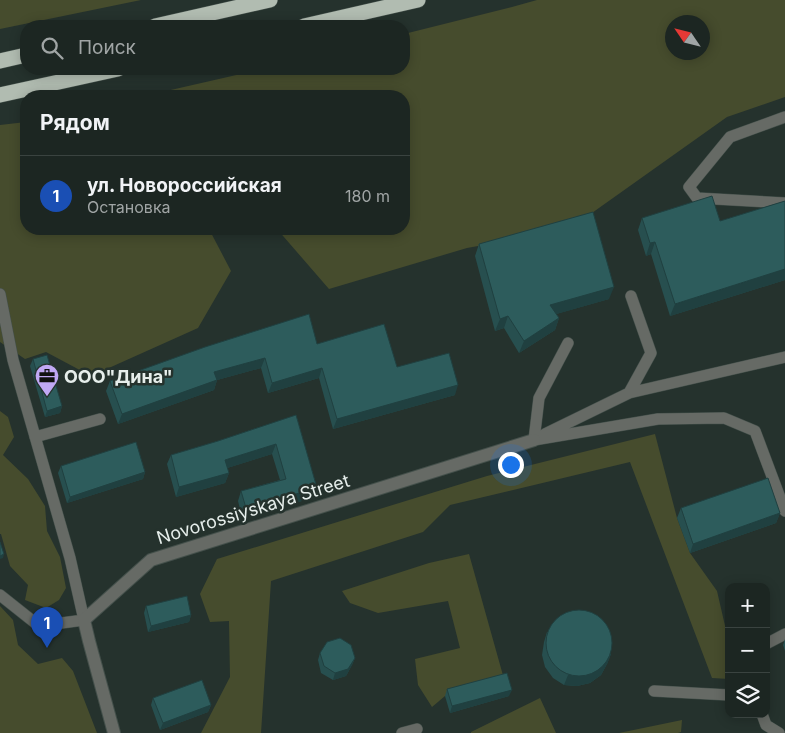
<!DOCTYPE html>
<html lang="ru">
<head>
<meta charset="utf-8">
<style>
	:root { --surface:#1c2622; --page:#252e2a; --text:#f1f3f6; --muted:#a0a5a5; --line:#3a4340; --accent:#c0a8f4 }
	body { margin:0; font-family:Inter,sans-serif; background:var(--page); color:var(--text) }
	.controls { position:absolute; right:15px; bottom:15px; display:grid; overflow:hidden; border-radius:10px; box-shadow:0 2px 12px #0003 }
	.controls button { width:45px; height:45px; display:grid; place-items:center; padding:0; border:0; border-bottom:1px solid var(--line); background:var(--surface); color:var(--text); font:25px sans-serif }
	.compass { position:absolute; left:665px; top:15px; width:45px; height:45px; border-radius:50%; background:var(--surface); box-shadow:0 2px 12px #0003; rotate:305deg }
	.you { position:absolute; left:510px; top:464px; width:18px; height:18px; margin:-12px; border:4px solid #fff; border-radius:50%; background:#1a73e8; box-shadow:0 0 0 8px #1a73e833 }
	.badge { display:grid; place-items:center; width:32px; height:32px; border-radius:50%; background:var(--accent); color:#fff; font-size:16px; font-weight:700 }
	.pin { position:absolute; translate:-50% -41px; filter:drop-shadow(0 1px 2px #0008) }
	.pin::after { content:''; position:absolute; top:26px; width:18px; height:15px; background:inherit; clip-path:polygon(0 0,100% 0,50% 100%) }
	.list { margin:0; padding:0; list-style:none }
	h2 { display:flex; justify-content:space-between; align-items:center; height:65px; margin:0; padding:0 20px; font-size:21px }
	h2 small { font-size:16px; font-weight:400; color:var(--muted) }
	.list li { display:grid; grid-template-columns:32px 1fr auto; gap:15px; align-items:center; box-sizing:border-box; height:80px; padding:0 20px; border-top:1px solid var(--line) }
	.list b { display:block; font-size:19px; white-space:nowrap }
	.list p { margin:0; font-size:16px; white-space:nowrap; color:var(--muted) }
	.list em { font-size:16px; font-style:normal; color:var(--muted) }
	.icon { flex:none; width:28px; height:28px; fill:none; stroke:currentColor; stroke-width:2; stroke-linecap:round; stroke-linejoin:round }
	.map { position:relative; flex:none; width:785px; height:733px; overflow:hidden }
	.search { position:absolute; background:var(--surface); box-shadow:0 2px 12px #0003; left:20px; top:20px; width:390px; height:55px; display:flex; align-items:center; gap:12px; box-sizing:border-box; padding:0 18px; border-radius:20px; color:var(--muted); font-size:19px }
	.panel { position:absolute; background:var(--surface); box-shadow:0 2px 12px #0003; left:20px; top:90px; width:390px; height:145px; border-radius:20px }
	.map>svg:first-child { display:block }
	.green { fill:#464c2d; fill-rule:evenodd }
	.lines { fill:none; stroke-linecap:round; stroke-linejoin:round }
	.lane-casing { stroke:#44504b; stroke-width:12 }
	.street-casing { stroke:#44504b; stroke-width:14 }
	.highway-casing { stroke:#44504b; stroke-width:16 }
	.lane { stroke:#666a65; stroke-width:11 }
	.street { stroke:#666a65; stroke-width:12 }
	.highway { stroke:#b1bcb1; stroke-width:15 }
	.wall { fill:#274f4f }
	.shaded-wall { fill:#204040 }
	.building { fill:#2d5c5c; stroke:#204040 }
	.labels { text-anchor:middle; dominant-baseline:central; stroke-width:5; stroke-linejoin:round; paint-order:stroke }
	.poi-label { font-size:18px; font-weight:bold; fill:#e6eeeb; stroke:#25322d; text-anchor:start }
	.street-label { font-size:18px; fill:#e6eeeb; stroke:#25322d }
</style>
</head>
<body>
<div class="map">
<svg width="785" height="733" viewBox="0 0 785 733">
	<rect width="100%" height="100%" fill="#25322d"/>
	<path class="green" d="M0 0H141L0 29Z
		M537 0H785V97L727 117 568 230 467 248 329 289 277 229H404V96H153L162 92 262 69H404V34L512 7ZM672 22H702V52H672Z
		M26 122V229H209L231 271 198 328 91 376 46 352 25 359 0 342V125Z
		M0 411 8 417 14 437 3 455 28 479 45 506 47 531 60 557 66 588 59 600 46 608 25 600 28 585 10 566 1 534H0Z
		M655 434 677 518 690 553 717 591 729 643V679L712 678 630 462 450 505 423 532 271 581 261 733H201L230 677 229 621 210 622 200 594 217 559 487 476Z
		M469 554 504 679 445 696 432 707 418 685 415 659 460 648 448 601 378 613 350 603 342 591 429 563Z
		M0 606 13 620 18 645 38 664 62 658 73 671 97 733H0Z
		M540 698 556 733H471V732Z
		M682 720 681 732 678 733H619Z"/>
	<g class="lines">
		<defs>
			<path id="lane" d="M785 117 730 137 689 187 697 198 785 203
				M0 294 13 360 70 558 84 620 39 626 0 595
				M629 393 651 353 631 296
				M545 434 629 393 785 357
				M35 437 100 419
				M534 440 658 419 724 418 755 431 785 511
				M534 440 539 398 568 343
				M766 644 785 634
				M654 691 729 695
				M762 714 766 725 779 733
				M402 733 417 729"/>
			<path id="street" d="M114 733 89 641 84 620 151 560 534 440"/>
			<path id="highway" d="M155 26 270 0
				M304 26 418 0
				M0 61 26 55
				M0 95 118 69"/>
		</defs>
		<use href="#lane" class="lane-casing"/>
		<use href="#street" class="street-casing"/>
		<use href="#highway" class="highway-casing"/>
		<use href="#lane" class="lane"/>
		<use href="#street" class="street"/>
		<use href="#highway" class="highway"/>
	</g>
	<path class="wall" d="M785 201V280L670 316 651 254 646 256 638 230 642 218 720 221Z
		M479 244 609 299 556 314 559 318 555 330 519 353 504 328 495 331 475 256Z
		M317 344 397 367 455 395 333 429 319 378 268 393 261 368 217 380 214 390 118 424 106 391 110 381Z
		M33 359 62 406 60 413 45 417 30 366Z
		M296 415 317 488 313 498 242 517 238 501 241 491 280 480 272 454 227 468 229 473 225 483 176 497 167 464 171 455 218 441Z
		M61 466 145 472 143 479 67 503 58 473Z
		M681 508 780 513 776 523 690 553 677 518Z
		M146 606 191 615 189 622 148 632 144 613Z
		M547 632 611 654 607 664 601 675 590 683 577 686 564 685 553 678 545 667 542 655 544 642Z
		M785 639V651L783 645Z
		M320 653 355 658 352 665 346 676 333 680 321 673 318 660Z
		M447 689 509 696 450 713 445 696Z
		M153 698 211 705 208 712 160 730 151 705Z"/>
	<path class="shaded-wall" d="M655 242 651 254 646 256 650 243Z
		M785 269V280L670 316 675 304Z
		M614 287 609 299 546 317 550 305Z
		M508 316 504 328 495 331 500 319Z
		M559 318 555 330 519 353 524 341Z
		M265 358 261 368 217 380 214 390 118 424 122 414 214 372Z
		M322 368 319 378 268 393 272 383Z
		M458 385 455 395 333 429 337 419Z
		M62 406 60 413 45 417 47 411Z
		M276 444 272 454 221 470 225 460Z
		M145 472 143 479 67 503 70 497Z
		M229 473 225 483 176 497 179 487Z
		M317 488 313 498 242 517 246 508Z
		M780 513 776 523 690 553 693 544Z
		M4 554 3 558 0 559V556Z
		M191 615 189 622 148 632 151 626Z
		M611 654 607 664 601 675 590 683 577 686 564 685 568 675Z
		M355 658 352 665 346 676 333 680 335 673Z
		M512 690 509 696 450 713 452 706Z
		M211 705 208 712 160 730 163 723Z"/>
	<path class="building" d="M712 196 720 221 785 201V269L675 304 655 242 650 243 642 218Z
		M593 212 614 287 550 305 559 318 524 341 508 316 500 319 479 244Z
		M309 314 317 344 384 324 397 367 449 353 458 385 337 419 322 368 272 383 265 358 214 372 217 380 122 414 110 381 205 347Z
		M47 355 62 406 47 411 33 359Z
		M296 415 317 488 246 508 241 491 286 479 276 444 225 460 229 473 179 487 171 455 218 441Z
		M136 442 145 472 70 497 61 466Z
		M768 478 780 513 693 544 681 508Z
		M0 542 4 554 0 556Z
		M187 596 191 615 151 626 146 606Z
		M546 643a33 33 0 1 1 66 0a33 33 0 1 1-66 0Z
		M340 638 351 645 355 658 348 669 335 673 324 666 320 653 327 642Z
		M507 673 512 690 452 706 447 689Z
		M202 680 211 705 163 723 153 698Z"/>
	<defs>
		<symbol id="office-pin" viewBox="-11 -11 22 30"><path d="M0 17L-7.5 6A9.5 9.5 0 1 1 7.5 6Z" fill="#c0a8f4" stroke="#25322d"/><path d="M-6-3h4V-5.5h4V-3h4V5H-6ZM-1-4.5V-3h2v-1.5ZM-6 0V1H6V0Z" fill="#111"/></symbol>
	</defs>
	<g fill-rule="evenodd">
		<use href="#office-pin" x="33" y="362" width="28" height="38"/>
	</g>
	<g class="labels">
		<g class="poi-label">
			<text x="64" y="376">ООО"Дина"</text>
		</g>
		<g class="street-label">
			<text transform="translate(253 509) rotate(-17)">Novorossiyskaya Street</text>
		</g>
	</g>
</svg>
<div class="controls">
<button>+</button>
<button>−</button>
<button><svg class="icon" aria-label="layers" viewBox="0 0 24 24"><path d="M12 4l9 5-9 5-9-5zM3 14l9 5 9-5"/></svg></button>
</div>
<svg class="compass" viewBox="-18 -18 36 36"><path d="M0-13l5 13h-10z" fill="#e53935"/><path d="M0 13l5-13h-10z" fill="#a0a5a5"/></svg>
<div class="you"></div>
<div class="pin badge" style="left:47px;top:648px;background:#1a4fb4">1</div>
<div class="search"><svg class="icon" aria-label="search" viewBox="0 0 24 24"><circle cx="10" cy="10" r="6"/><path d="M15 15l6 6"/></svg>Поиск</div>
<section class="panel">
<h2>Рядом<small></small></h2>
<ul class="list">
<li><span class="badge" style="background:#1a4fb4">1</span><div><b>ул. Новороссийская</b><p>Остановка</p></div><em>180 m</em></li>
</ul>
</section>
</div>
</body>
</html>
